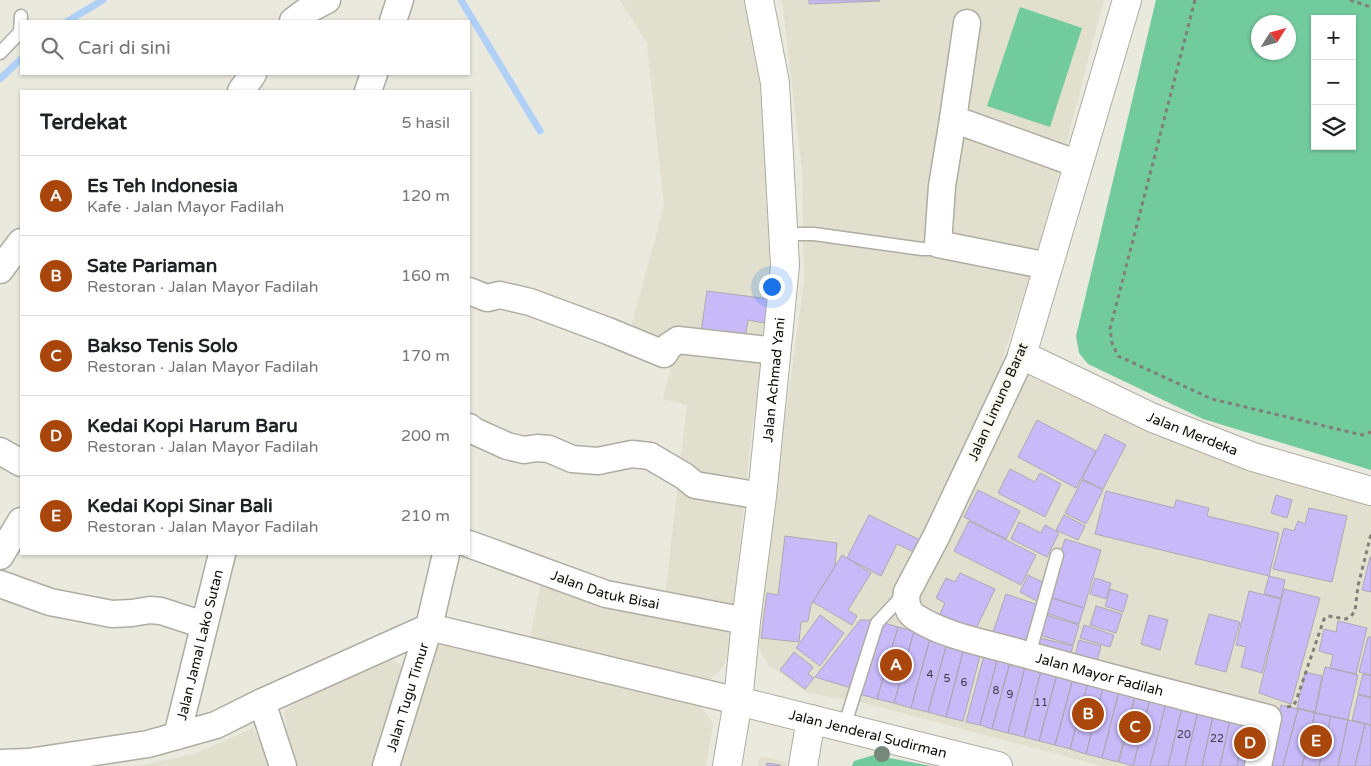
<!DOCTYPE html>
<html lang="id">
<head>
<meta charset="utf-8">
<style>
	:root { --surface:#fff; --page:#f6f6f6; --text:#202124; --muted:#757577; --line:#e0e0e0; --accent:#a9460c }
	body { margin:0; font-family:"Varela Round",sans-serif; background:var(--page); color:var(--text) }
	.controls { position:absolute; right:15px; top:15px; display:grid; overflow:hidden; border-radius:0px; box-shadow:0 1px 4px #0004 }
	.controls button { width:45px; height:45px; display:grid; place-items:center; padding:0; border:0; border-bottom:1px solid var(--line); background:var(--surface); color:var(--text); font:25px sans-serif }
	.compass { position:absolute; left:1251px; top:15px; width:45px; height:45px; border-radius:50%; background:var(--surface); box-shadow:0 1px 4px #0004; rotate:53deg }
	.you { position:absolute; left:771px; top:286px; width:18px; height:18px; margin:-12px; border:4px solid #fff; border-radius:50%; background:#1a73e8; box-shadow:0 0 0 8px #1a73e833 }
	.badge { display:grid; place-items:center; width:32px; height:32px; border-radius:50%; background:var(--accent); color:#fff; font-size:16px; font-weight:700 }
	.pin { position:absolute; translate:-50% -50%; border:2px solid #fff; box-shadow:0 1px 5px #0006 }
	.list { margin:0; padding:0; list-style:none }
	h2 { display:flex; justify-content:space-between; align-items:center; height:65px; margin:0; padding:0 20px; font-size:21px }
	h2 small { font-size:16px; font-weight:400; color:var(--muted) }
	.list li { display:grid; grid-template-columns:32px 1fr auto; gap:15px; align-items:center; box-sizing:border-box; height:80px; padding:0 20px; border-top:1px solid var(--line) }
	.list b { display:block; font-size:19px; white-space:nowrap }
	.list p { margin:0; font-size:16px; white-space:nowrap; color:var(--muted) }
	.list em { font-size:16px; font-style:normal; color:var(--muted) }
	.icon { flex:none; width:28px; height:28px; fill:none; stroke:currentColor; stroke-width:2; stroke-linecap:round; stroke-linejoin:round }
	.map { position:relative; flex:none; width:1371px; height:766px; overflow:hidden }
	.search { position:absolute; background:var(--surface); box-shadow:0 1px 4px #0004; left:20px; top:20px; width:450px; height:55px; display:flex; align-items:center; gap:12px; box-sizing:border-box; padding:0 18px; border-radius:0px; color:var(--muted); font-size:19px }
	.panel { position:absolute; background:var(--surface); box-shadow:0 1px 4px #0004; left:20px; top:90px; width:450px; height:465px; border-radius:0px }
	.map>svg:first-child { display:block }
	.built { fill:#e1dfcd }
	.green { fill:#72cb9d; fill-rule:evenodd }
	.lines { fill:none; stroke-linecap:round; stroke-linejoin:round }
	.stream { stroke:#b0d0f8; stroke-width:7 }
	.building { fill:#c8baf9; stroke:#aba9b3 }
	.service-casing { stroke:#aeada3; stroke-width:15 }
	.minor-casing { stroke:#aeada3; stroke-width:29 }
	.tertiary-casing { stroke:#aeada3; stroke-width:30 }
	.path { stroke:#807f78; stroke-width:3; stroke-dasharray:4 4; stroke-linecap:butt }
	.service { stroke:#fff; stroke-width:12 }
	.minor { stroke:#fff; stroke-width:26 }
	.tertiary { stroke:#fff; stroke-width:28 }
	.tree { fill:#74897a }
	.labels { text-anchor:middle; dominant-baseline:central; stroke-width:5; stroke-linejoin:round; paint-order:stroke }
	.number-label { font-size:11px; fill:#3d3946 }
	.street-label { font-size:14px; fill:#0f0e0b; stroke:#f7f6ec }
</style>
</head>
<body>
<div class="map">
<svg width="1371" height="766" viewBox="0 0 1371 766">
	<rect width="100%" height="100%" fill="#eae9de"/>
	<path class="built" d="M620 0H749L768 110 775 276 752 429 728 656 721 669 708 681 698 684 530 637 542 579 663 614 687 405 663 399 675 352 628 338 664 206 647 43Z
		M782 0H1104L1035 262 1002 360 1279 476 1371 501V766H1102L864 703 808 693 768 665 760 651 756 628 804 281 802 170Z
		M448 639 699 704 713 723 706 766H397L434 647Z
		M388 656 400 665 403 672 382 766H293L284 711 375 658Z
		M253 728 272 766H139L194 754Z
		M760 756 787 762 786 766H758Z"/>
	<path class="green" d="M1156 0H1371V470L1203 419 1088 364 1079 353 1076 336ZM1315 19H1352V146H1315ZM1288 22V52H1258V22Z
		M1020 7 1082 28 1050 127 987 106Z
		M874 755 931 766H852L854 761Z"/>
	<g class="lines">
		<path class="stream" d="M461 0 540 131
			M68 21 103 0
			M0 79 21 59"/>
	</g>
	<path class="building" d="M809 0H879L880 1 809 4Z
		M707 291 769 299 765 323 748 320 744 345 700 339Z
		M1037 420 1096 451 1076 488 1018 457Z
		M1105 434 1126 445 1103 489 1082 479Z
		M1010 469 1035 482 1040 473 1061 484 1045 517 998 493Z
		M1082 480 1103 490 1086 524 1065 513Z
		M978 490 1020 511 1006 539 964 517Z
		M1106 491 1174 508 1176 500 1209 508 1207 516 1279 533 1269 576 1095 534Z
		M1276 495 1292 500 1287 518 1271 513Z
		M1309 508 1347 516 1332 582 1273 569 1284 528 1294 531 1298 521 1305 524Z
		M869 515 922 541 916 553 897 544 881 576 847 558Z
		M1064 515 1085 526 1078 540 1056 530Z
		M969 521 1036 555 1021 585 954 551Z
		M1019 522 1041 533 1045 525 1059 533 1047 557 1011 539Z
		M785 536 837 543 835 566 811 605 808 621 801 622 799 642 761 638 767 593 778 595Z
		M1065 539 1101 550 1084 608 1047 596Z
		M842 555 871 573 848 610 857 616 852 625 813 602Z
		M1370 557H1371V592L1362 590Z
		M960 573 995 589 975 631 940 614 945 603 936 598 946 578 955 582Z
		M1028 575 1046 584 1037 601 1020 592Z
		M1269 576 1285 580 1281 598 1264 594Z
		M1095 578 1111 583 1106 599 1090 594Z
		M1110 589 1128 595 1123 612 1105 606Z
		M1284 589 1320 598 1291 704 1259 693Z
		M1249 591 1281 599 1262 673 1241 667 1246 647 1236 645Z
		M1006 594 1038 605 1024 647 992 635Z
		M1048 597 1084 608 1079 624 1043 612Z
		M1096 606 1122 614 1116 633 1090 625Z
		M1043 614 1079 625 1073 645 1036 634Z
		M1209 614 1240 622 1226 672 1195 664Z
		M820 615 844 633 820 666 796 648Z
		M1149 615 1168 620 1160 650 1141 644Z
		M860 620H872L854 689 815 677Z
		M1338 621 1367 628 1356 674 1330 668 1333 655 1319 651 1324 629 1336 632Z
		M881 622 898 627 877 699 859 694Z
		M1084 625 1114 635 1110 647 1080 638Z
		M898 627 914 631 894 703 877 699Z
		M914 631 931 635 911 708 894 703Z
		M931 635 948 639 928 712 911 708Z
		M1036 637 1073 646 1070 657 1033 647Z
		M1368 637H1371V675L1359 672Z
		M948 639 965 644 946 717 928 712Z
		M1079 640 1101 646 1096 665 1074 660Z
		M965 644 982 648 963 721 946 717Z
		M986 648 999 653 980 725 966 722Z
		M794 652 813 667 808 674 814 678 805 689 780 670Z
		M999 653 1012 655 992 729 980 725Z
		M1012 655 1027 659 1008 733 992 729Z
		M1027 659 1043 663 1024 737 1008 733Z
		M1043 663 1059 667 1039 741 1024 737Z
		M1059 667 1075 671 1055 745 1039 741Z
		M1325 667 1358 675 1348 720 1315 713Z
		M1075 671 1090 675 1070 749 1055 745Z
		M1305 672 1322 676 1315 712 1297 708Z
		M1363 674 1371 676V697L1358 694Z
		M1090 675 1105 679 1086 754 1070 749Z
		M1105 679 1121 683 1102 758 1086 754Z
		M1121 683 1137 687 1118 762 1102 758Z
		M1138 687 1152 691 1133 766 1119 762Z
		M1152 691 1168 695 1150 766H1133Z
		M1168 695 1184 699 1168 766H1150Z
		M1358 695 1371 698V725L1352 720Z
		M1184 699 1200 703 1185 766H1168Z
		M1200 703 1215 707 1202 766H1185Z
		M1281 705 1298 709 1283 766H1265Z
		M1215 707 1232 711 1220 766H1202Z
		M1298 709 1315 713 1302 766H1283Z
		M1232 711 1247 715 1237 766H1220Z
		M1315 713 1331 716 1319 766H1302Z
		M1247 715 1263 719 1254 766H1237Z
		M1331 716 1348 720 1338 766H1319Z
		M1348 720 1365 724 1355 766H1338Z
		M1365 724 1371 726V766H1355Z
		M767 763 780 765V766H766Z"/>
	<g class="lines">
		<defs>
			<path id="service" d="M0 53 20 32 21 16
				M783 234H814L922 249H935L938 244
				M1029 655 1057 555
				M844 727 877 623 905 593"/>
			<g id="minor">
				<path d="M293 21 308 10 327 0"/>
				<path d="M393 21 400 0"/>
				<path d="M967 23 953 119 1078 164"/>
				<path d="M241 91 253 74"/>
				<path d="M368 91 374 74"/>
				<path d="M953 119 942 186 938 244 1048 266"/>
				<path d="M0 270 21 242"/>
				<path d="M469 291 487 298 500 295 530 302 608 331 664 354 669 346 678 340 776 351"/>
				<path id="s1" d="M1022 355 936 537 907 592C905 601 907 613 917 618 945 636 985 643 1017 652 1100 675 1184 697 1268 718L1258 766"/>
				<path d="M469 427 474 431 507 446 524 450 537 448 549 449 572 459 598 461 632 454 650 456 684 476 695 485 762 496"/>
				<path d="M0 451 21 463"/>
				<path id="s2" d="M469 544 606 594 746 621"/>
				<path d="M0 556 21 521"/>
				<path d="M0 584 50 602 112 614 132 613 150 610 161 611 204 625"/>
				<path d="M262 702 283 766"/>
				<path id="s3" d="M177 736 222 554"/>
				<path d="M0 763 28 762 148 744 216 725 262 702 429 627 738 701"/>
				<path id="s4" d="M386 766 429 627 446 554"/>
			</g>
			<g id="tertiary">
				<path id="s5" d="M1127 0 1022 355 1153 418 1253 457 1371 491"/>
				<path id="s6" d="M738 701 998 766"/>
				<path id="s7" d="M727 766 738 701 746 621 762 496 785 265 775 83 759 0"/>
				<path d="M803 766 811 719"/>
			</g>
		</defs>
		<use href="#service" class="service-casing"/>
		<use href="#minor" class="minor-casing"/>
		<use href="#tertiary" class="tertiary-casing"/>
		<path class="path" d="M1195 0 1110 329 1112 343 1118 356 1212 399 1362 435 1371 432
			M1350 0 1371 7
			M1287 707 1293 706 1296 701 1324 619 1328 616 1346 619 1351 616 1355 611 1358 586 1371 534"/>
		<use href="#service" class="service"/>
		<use href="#minor" class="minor"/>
		<use href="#tertiary" class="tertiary"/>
	</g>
	<circle class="tree" cx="882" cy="754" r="8"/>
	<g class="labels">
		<g class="number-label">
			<text x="930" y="674">4</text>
			<text x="947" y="678">5</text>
			<text x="964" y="682">6</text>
			<text x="996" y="690">8</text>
			<text x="1010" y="694">9</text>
			<text x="1041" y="702">11</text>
			<text x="1184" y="734">20</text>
			<text x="1217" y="738">22</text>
		</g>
		<g class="street-label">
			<text stroke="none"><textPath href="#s7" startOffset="389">Jalan Achmad Yani</textPath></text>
			<text transform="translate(998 402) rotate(-66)">Jalan Limuno Barat</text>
			<text stroke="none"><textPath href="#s5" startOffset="558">Jalan Merdeka</textPath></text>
			<text stroke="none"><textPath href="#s2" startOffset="144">Jalan Datuk Bisai</textPath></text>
			<text stroke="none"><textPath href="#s3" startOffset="94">Jalan Jamal Lako Sutan</textPath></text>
			<text stroke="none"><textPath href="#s1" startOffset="485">Jalan Mayor Fadilah</textPath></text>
			<text stroke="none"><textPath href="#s4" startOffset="72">Jalan Tugu Timur</textPath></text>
			<text stroke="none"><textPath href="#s6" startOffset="134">Jalan Jenderal Sudirman</textPath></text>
		</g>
	</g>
</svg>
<div class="controls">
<button>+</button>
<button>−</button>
<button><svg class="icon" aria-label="layers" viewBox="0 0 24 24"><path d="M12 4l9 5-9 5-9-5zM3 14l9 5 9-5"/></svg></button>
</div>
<svg class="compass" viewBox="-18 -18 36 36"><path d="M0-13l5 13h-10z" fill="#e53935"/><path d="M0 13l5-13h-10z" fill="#757577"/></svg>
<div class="you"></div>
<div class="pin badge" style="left:896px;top:665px">A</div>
<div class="pin badge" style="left:1088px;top:714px">B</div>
<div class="pin badge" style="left:1135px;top:727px">C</div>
<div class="pin badge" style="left:1250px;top:743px">D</div>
<div class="pin badge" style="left:1316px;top:741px">E</div>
<div class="search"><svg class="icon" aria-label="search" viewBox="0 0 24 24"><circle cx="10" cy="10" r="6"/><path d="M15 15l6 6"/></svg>Cari di sini</div>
<section class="panel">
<h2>Terdekat<small>5 hasil</small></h2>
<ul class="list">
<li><span class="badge">A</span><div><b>Es Teh Indonesia</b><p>Kafe · Jalan Mayor Fadilah</p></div><em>120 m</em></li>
<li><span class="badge">B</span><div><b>Sate Pariaman</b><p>Restoran · Jalan Mayor Fadilah</p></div><em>160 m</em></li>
<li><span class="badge">C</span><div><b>Bakso Tenis Solo</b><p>Restoran · Jalan Mayor Fadilah</p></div><em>170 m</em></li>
<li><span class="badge">D</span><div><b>Kedai Kopi Harum Baru</b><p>Restoran · Jalan Mayor Fadilah</p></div><em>200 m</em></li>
<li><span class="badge">E</span><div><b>Kedai Kopi Sinar Bali</b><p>Restoran · Jalan Mayor Fadilah</p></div><em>210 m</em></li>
</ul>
</section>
</div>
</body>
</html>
